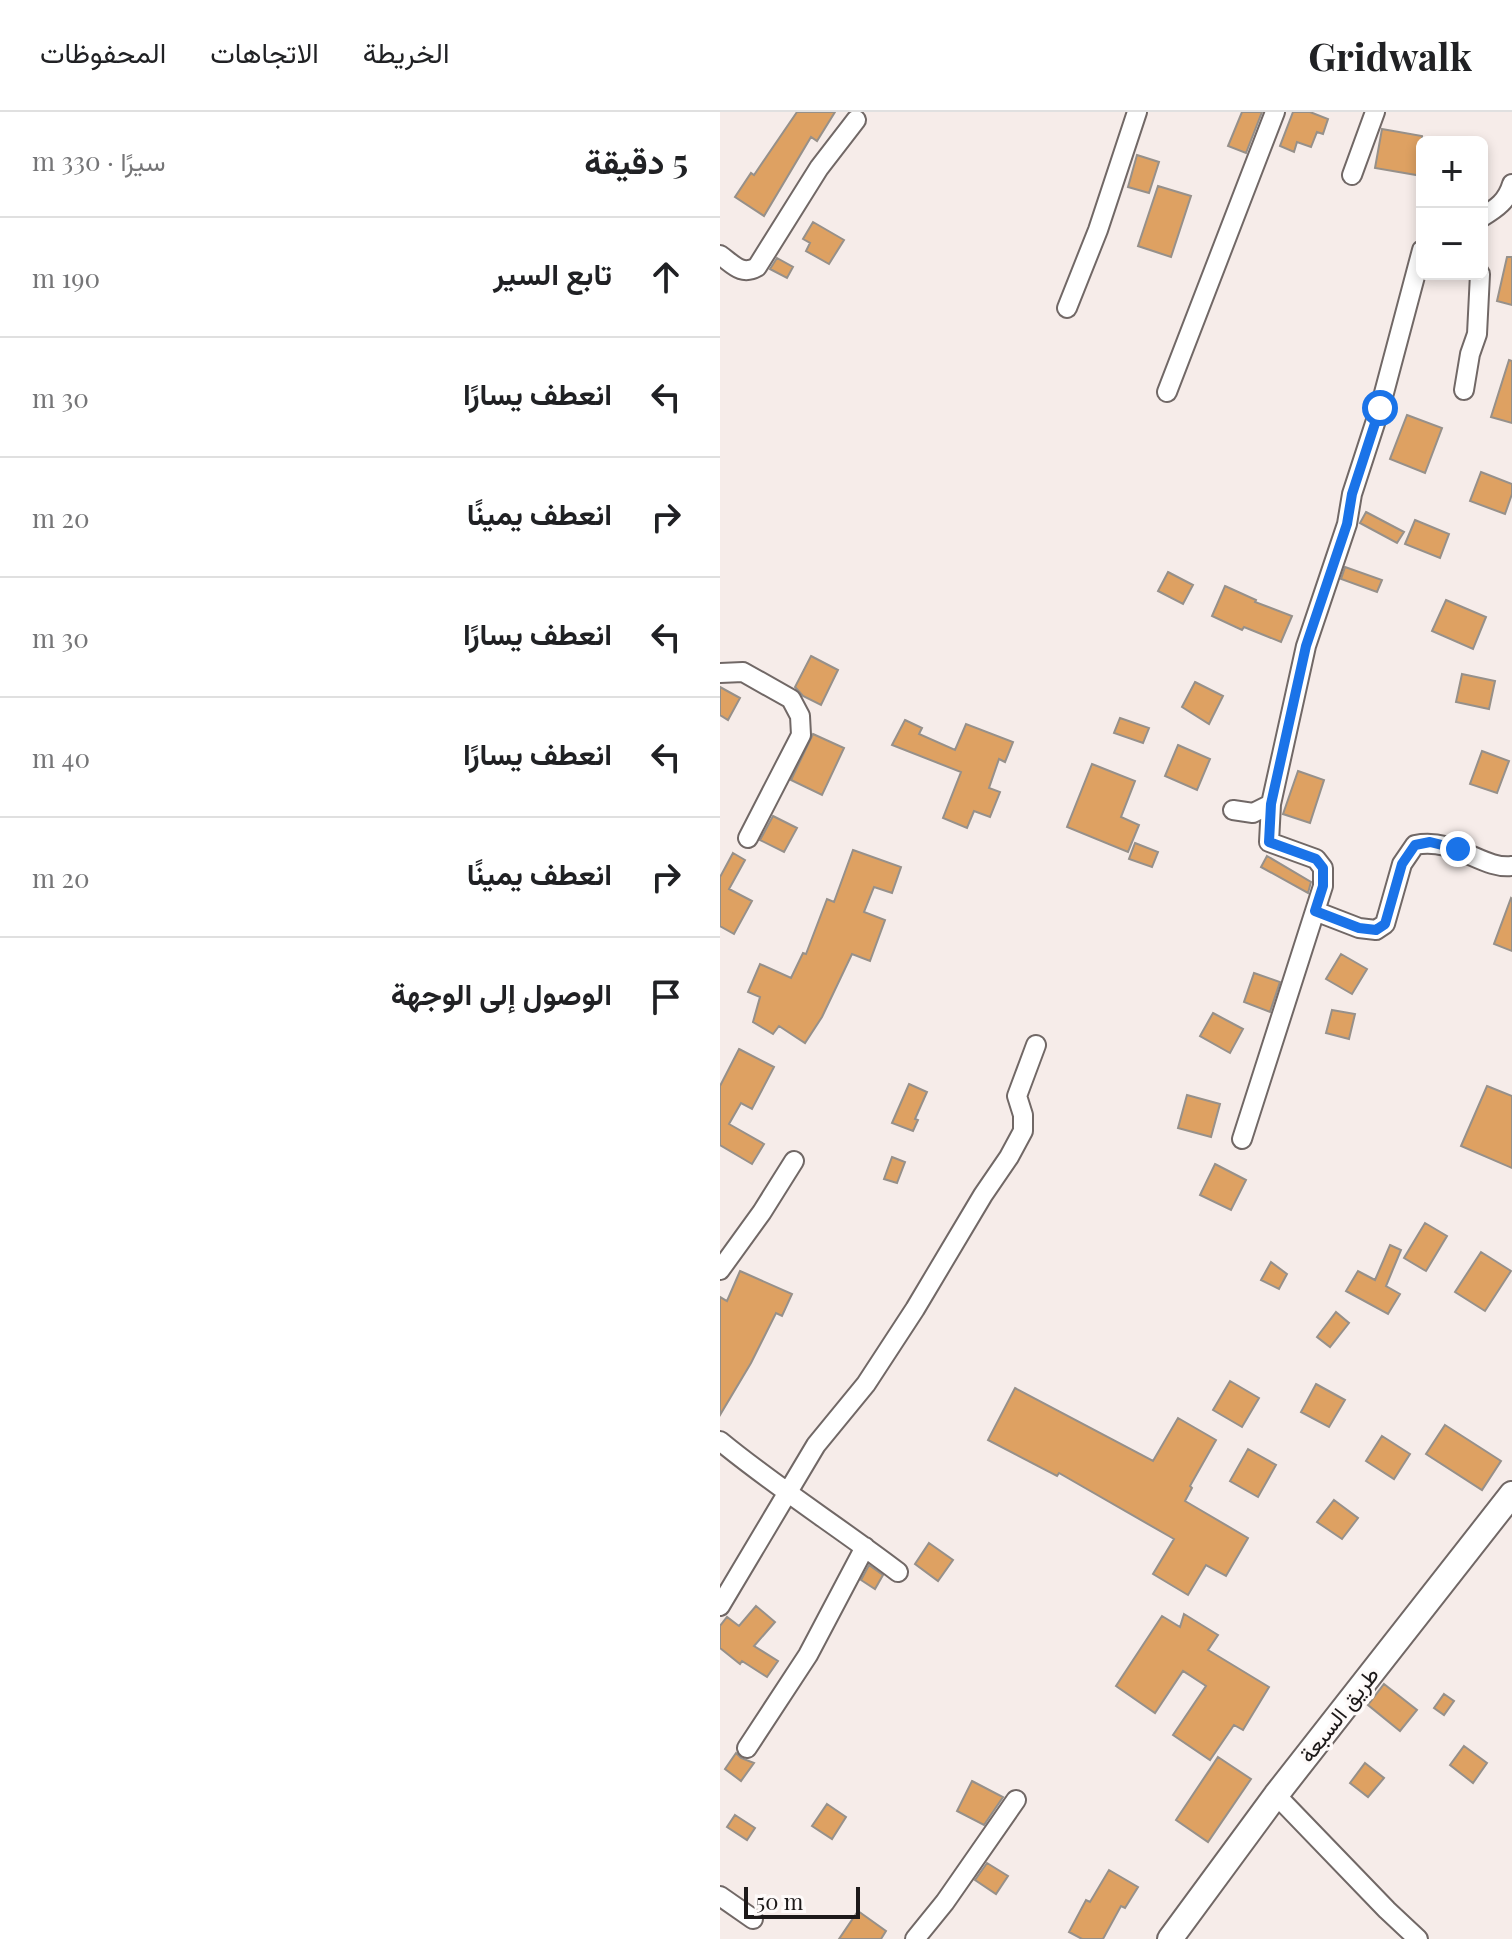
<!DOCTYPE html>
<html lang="ar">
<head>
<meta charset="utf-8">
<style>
	:root { --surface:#fff; --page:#f6f6f6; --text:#202124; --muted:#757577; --line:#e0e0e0 }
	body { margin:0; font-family:"Playfair Display",Vazirmatn,serif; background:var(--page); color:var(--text); direction:rtl }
	.controls { position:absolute; right:24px; top:24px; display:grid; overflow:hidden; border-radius:12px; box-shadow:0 4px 12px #0003 }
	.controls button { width:72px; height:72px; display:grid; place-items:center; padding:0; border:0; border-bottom:2px solid var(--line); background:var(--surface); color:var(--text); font:40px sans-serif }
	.scale { position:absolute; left:24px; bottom:20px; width:116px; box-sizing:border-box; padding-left:8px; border:4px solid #1d1919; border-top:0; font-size:22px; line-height:28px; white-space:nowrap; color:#1d1919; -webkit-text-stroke:6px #fefaf9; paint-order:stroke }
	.stop { position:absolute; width:24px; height:24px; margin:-18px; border:6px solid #1a73e8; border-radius:50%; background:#fff }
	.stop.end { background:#1a73e8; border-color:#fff; box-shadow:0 2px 8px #0008 }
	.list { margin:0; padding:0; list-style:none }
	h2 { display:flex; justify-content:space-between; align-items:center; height:104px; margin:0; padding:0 32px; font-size:34px }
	h2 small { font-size:26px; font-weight:400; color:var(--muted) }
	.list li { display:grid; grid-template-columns:52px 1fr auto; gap:24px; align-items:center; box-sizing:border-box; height:120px; padding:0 32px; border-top:2px solid var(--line) }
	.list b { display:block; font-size:30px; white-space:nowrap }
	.list em { font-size:26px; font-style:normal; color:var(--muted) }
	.icon { flex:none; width:44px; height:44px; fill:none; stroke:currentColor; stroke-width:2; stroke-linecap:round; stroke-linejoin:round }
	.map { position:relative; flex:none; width:792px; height:1827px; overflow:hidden; direction:ltr }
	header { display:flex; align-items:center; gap:48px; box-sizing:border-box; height:112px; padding:0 40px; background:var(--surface); border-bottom:2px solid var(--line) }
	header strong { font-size:38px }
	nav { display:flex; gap:44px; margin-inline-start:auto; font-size:28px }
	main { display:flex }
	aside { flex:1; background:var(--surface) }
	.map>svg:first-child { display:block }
	.building { fill:#dea162; stroke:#96908a; stroke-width:2 }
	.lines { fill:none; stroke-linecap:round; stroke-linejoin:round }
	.street-casing { stroke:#716866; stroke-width:22 }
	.secondary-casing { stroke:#716866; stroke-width:28 }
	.street { stroke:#fff; stroke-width:18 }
	.secondary { stroke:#fff; stroke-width:24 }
	.route { stroke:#1a73e8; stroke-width:10 }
	.labels { text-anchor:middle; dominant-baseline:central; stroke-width:7; stroke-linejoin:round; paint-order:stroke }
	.street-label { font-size:22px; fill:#1d1919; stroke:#fefaf9 }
</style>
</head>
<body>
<header>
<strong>Gridwalk</strong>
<nav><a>الخريطة</a><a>الاتجاهات</a><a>المحفوظات</a></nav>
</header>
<main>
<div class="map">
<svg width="792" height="1827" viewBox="0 0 792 1827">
	<rect width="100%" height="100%" fill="#f6ece9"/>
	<path class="building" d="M77 0H115L97 29 91 25 44 104 15 85 31 61 34 63Z
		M522 0H542L526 41 508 34Z
		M573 0H590L608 7 603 22 597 20 591 35 577 30 574 40 560 34Z
		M662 17 702 24V64L655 56Z
		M417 43 439 50 429 81 408 75Z
		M438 74 471 84 451 145 418 134Z
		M93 110 124 128 109 152 86 139 90 131 83 127Z
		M787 145H792V193L777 189Z
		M57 146 73 155 67 166 50 157Z
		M789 248 792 249V311L771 305Z
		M687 303 722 316 705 361 670 347Z
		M761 360 792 372V382L785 402 750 389Z
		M646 400 684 420 677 431 640 411Z
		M695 408 729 422 720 446 685 432Z
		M625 455 662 468 657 480 621 467Z
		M448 460 473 473 463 492 438 479Z
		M505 474 536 488 535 490 572 504 561 530 524 515 522 518 492 504Z
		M726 488 766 505 753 537 712 519Z
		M91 544 118 558 101 593 83 584 75 575Z
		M742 562 775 569 769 597 736 590Z
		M475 570 503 584 489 612 462 595Z
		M0 575 20 586 8 608 0 603Z
		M400 606 429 616 423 631 394 621Z
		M185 608 202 616 199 622 235 638 246 612 293 630 285 650 279 647 269 676 280 680 270 705 254 699 247 716 223 706 241 660 172 633Z
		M93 622 124 636 102 683 71 668Z
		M458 633 490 647 477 678 445 664Z
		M762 639 789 649 777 681 750 672Z
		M372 652 415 669 401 705 419 713 408 740 347 715Z
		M578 659 604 668 590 711 563 702Z
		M53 704 77 716 64 740 40 728Z
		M415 731 438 740 432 755 409 747Z
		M133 738 181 755 172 781 154 775 144 800 165 808 150 849 132 842 102 905 85 931 59 914 53 922 33 910 40 885 28 880 40 852 71 866 83 841 86 842 107 787 114 790Z
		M13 741 25 748 9 777 32 789 14 822 0 814V765Z
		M547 744 591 770 588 781 541 755Z
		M791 786 792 787V839L774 832Z
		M621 842 647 857 632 882 606 867Z
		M534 861 560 870 550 900 524 890Z
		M612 898 635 902 629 927 606 921Z
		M493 901 523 917 510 941 480 924Z
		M19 937 54 955 32 997 21 991 9 1012 44 1032 32 1052 0 1033V974Z
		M189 972 207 980 195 1007 198 1008 193 1019 172 1011Z
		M767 974 792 984V1056L741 1034Z
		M467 983 500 992 491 1025 458 1016Z
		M172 1045 185 1050 177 1071 164 1067Z
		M495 1052 526 1068 511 1098 480 1083Z
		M705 1111 727 1124 706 1159 684 1146Z
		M670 1133 681 1138 666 1174 680 1182 668 1202 626 1179 638 1159 655 1168Z
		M761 1140 791 1159 765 1199 735 1180Z
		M551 1150 567 1162 559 1177 541 1168Z
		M20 1159 72 1182 62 1204 56 1201 31 1251 0 1303V1185L7 1189Z
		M616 1200 629 1211 610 1235 597 1225Z
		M510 1269 539 1286 522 1315 493 1298Z
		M596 1272 625 1288 609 1315 581 1300Z
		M295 1276 433 1349 458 1306 496 1328 470 1374 472 1376 465 1389 528 1426 506 1464 486 1453 468 1483 433 1462 454 1427 339 1361 337 1364 268 1328Z
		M725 1313 781 1349 762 1378 706 1342Z
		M662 1324 690 1342 674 1367 646 1349Z
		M528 1337 556 1353 538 1385 510 1369Z
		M614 1388 638 1406 622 1427 597 1410Z
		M209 1431 233 1448 218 1469 195 1452Z
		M149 1453 163 1463 155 1477 141 1468Z
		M36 1494 55 1510 34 1534 58 1549 47 1565 22 1549 20 1552 0 1536V1514L7 1505 19 1514Z
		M464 1502 498 1523 488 1538 549 1575 523 1618 514 1613 490 1648 453 1623 486 1574 463 1559 435 1601 396 1574 442 1504 460 1515Z
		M664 1572 697 1598 680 1619 648 1593Z
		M724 1582 734 1589 724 1603 714 1596Z
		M744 1634 767 1651 753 1671 730 1653Z
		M16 1641 21 1646 34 1651 21 1669 5 1657Z
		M498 1645 531 1667 488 1730 456 1708Z
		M645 1651 664 1666 648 1685 630 1671Z
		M252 1669 283 1685 264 1713 237 1699Z
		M107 1692 126 1705 112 1727 92 1714Z
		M15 1703 35 1716 27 1728 7 1715Z
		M267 1751 288 1764 276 1782 255 1768Z
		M389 1758 418 1775 405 1796 401 1794 383 1827H362L349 1820 366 1788 370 1790Z
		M138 1799 166 1819 161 1827H119Z"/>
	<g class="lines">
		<defs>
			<path id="street" d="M632 63 655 0
				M762 105C777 96 787 89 792 72
				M0 143C13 152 21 164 37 155L99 56 136 8
				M347 196 378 118 417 0
				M744 278 750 242 757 222 760 162
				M447 280 555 0
				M0 561 23 560 71 587 80 604 81 623 28 726
				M513 698 533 701 551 692 586 534 627 412 632 382 660 296 702 138
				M595 799 639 816 656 818 665 812 682 752 695 733C735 725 763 758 792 754
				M522 1027 603 774V756L596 747 549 730 551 692
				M0 1158 42 1100 74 1049
				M0 1329C57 1376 119 1415 178 1460
				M0 1494 96 1333 146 1272 195 1197 263 1083 289 1045 303 1019V1003L297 984 316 933
				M27 1636 88 1543 145 1435
				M556 1683 667 1798 698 1827
				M0 1784 33 1807
				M195 1827 225 1790 296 1688"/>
			<path id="secondary" d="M450 1827 556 1683 792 1382"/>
		</defs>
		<use href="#street" class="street-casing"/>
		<use href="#secondary" class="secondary-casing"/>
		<use href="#street" class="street"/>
		<use href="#secondary" class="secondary"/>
	</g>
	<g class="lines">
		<path class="route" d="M660 296 632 382 627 412 586 534 551 692 549 730 596 747 603 756V774L595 799 639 816 656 818 665 812 682 752 695 733 710 730 738 737"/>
	</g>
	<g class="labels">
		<g class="street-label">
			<text transform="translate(618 1602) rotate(-52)">طريق السبعة</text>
		</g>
	</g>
</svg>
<div class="controls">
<button>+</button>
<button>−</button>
</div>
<div class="scale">50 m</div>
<div class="stop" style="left:660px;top:296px"></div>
<div class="stop end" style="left:738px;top:737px"></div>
</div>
<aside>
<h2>5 دقيقة<small>سيرًا · 330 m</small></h2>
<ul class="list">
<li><svg class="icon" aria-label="ahead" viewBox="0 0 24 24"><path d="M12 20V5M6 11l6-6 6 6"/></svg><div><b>تابع السير</b></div><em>190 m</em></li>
<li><svg class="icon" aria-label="left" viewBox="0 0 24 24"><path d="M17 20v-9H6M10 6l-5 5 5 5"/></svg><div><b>انعطف يسارًا</b></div><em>30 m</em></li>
<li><svg class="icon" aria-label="right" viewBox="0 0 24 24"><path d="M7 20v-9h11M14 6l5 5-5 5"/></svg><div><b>انعطف يمينًا</b></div><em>20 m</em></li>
<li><svg class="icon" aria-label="left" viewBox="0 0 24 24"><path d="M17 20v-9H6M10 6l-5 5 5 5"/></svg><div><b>انعطف يسارًا</b></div><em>30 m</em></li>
<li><svg class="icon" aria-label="left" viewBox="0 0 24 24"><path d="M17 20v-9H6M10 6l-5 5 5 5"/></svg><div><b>انعطف يسارًا</b></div><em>40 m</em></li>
<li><svg class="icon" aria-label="right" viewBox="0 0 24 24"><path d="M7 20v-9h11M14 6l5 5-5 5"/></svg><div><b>انعطف يمينًا</b></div><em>20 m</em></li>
<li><svg class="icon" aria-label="arrive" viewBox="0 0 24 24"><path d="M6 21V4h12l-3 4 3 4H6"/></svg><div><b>الوصول إلى الوجهة</b></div></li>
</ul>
</aside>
</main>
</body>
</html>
